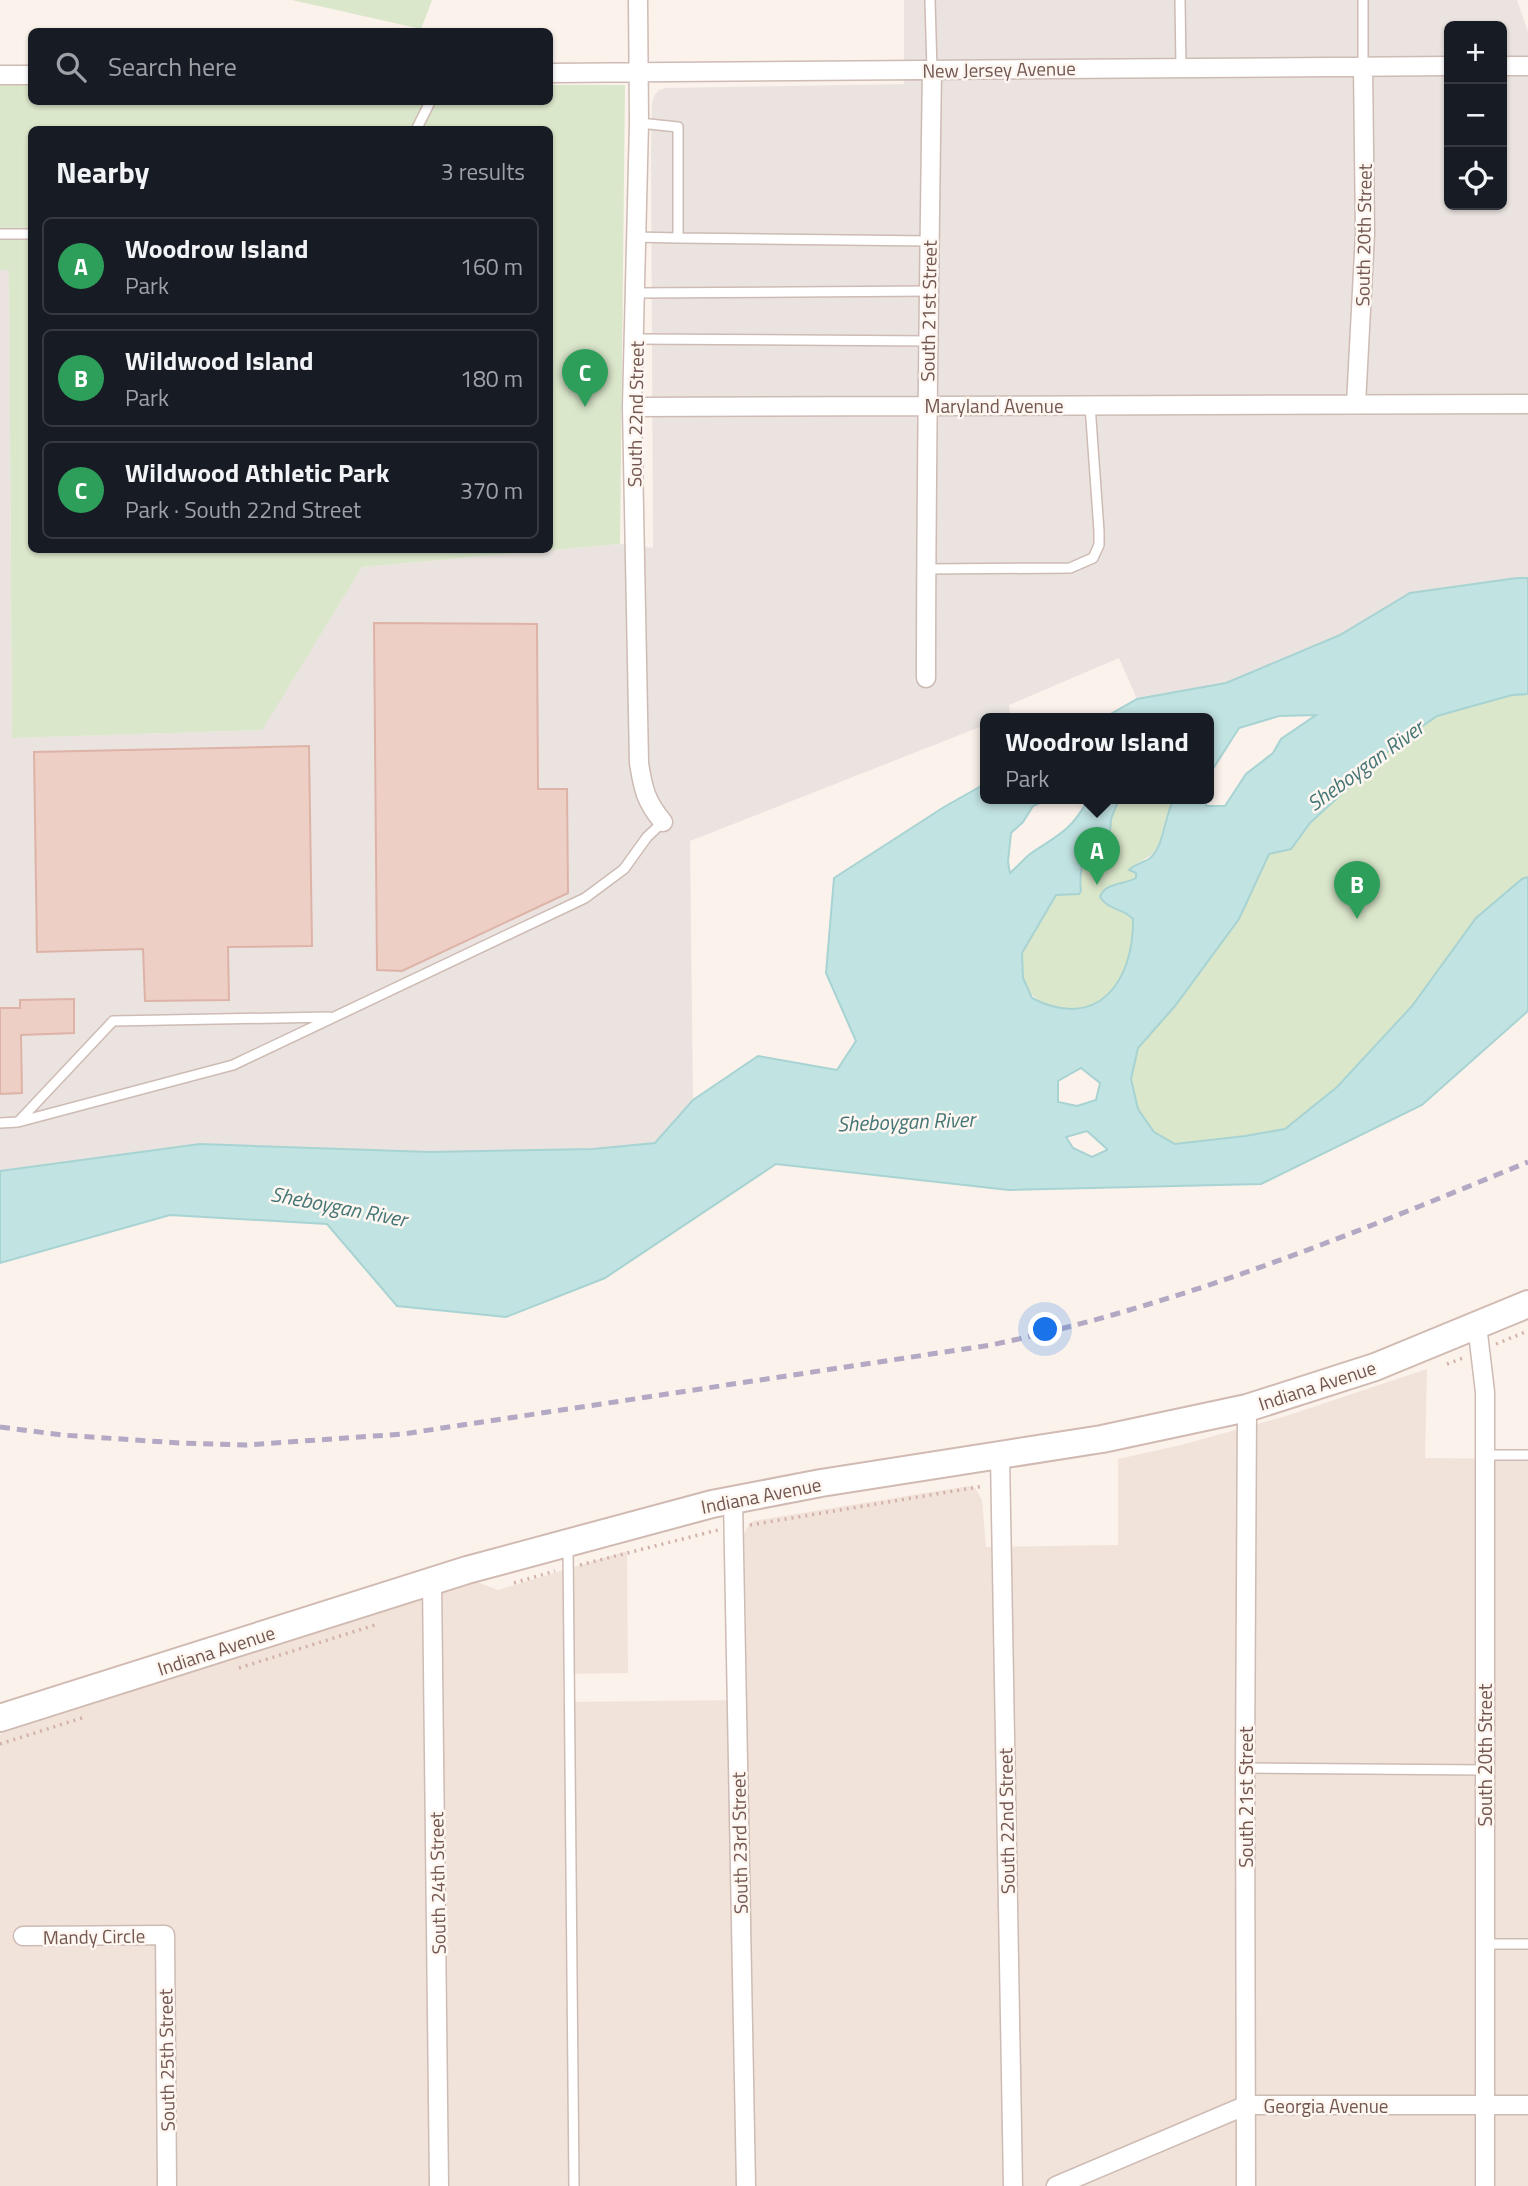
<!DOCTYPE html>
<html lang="en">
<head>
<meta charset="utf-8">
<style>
	:root { --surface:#171b24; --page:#242831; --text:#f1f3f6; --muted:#9ea1a6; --line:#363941; --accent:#d7655d }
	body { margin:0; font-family:"Titillium Web",sans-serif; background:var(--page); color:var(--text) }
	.controls { position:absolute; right:21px; top:21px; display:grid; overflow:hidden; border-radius:10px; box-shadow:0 2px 5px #0004 }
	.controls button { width:63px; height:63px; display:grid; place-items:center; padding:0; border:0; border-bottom:2px solid var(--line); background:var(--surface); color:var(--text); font:35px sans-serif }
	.you { position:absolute; left:1046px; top:1330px; width:24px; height:24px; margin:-18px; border:5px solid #fff; border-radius:50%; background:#1a73e8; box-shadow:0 0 0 10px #1a73e833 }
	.badge { display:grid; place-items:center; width:46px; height:46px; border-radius:50%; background:var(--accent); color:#fff; font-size:23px; font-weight:700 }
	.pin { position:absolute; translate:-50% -58px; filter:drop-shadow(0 2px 4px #0008) }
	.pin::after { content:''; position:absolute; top:37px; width:24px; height:21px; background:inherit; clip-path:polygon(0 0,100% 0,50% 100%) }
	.popup { position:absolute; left:980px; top:713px; width:234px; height:91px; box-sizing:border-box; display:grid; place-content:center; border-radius:10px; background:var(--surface); filter:drop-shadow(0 2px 5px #0005); font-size:23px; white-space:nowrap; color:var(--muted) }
	.popup b { font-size:26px; color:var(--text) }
	.popup::after { content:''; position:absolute; left:50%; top:100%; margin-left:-14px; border:14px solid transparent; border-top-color:var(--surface) }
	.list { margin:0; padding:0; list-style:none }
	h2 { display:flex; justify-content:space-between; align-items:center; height:91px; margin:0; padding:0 28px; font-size:30px }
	h2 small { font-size:23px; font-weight:400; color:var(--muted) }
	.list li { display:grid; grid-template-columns:46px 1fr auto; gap:21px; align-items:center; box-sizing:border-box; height:98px; margin:0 14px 14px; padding:0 14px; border:2px solid var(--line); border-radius:10px }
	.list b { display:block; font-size:26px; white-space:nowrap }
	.list p { margin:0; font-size:23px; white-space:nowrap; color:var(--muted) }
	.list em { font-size:23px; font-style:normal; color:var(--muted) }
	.icon { flex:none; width:38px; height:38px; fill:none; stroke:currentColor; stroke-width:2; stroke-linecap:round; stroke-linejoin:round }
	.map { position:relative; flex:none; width:1528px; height:2186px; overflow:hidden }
	.search { position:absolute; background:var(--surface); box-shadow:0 2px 5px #0004; left:28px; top:28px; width:525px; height:77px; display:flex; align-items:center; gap:18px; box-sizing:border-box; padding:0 24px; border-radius:10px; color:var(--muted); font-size:26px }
	.panel { position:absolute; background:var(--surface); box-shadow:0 2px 5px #0004; left:28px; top:126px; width:525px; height:427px; border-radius:10px }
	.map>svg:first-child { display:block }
	.residential { fill:#f1e3da }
	.industrial { fill:#eae3e0; fill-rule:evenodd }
	.green { fill:#dae7ca; fill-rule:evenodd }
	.water { fill:#c1e3e2; stroke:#a8d3d3; stroke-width:2; fill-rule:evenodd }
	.building { fill:#edcfc5; stroke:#deb3a7; stroke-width:2 }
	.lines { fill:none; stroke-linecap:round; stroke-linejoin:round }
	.service-casing { stroke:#cebbb4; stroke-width:12 }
	.minor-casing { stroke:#cebbb4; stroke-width:21 }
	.secondary-casing { stroke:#d0bab2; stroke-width:30 }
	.path { stroke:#d2b2a8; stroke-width:3.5; stroke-dasharray:2 5; stroke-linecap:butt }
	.service { stroke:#fff; stroke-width:9 }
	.minor { stroke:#fff; stroke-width:18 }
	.secondary { stroke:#fff; stroke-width:26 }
	.rail { stroke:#b3a9c4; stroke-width:5; stroke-dasharray:10 7; stroke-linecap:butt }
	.labels { text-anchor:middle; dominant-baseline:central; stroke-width:5; stroke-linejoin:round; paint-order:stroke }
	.street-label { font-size:19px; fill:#735750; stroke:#fdf6f1 }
	.water-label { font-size:21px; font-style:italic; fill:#457676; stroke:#fdf6f1 }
</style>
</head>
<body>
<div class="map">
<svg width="1528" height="2186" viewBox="0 0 1528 2186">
	<rect width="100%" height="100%" fill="#fbf2eb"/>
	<path class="residential" d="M1427 1369 1425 1458 1528 1459V2186H0V1734L457 1587 477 1582 498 1590 627 1551 628 1673 563 1674V1702L747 1700 744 1534 749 1524 753 1521 969 1486 975 1488 982 1500 986 1547 1118 1545V1459L1181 1445 1283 1417Z"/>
	<path class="industrial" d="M904 0H1517L1528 32V578L1410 593 1340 635 1226 683 1137 699 1119 658 1009 705 1010 715 1000 719H985V725L690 841 693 1100 656 1143 593 1149 430 1152 200 1144 0 1171V270H9L12 738 261 730 362 567 620 544 653 548 651 150 652 103 654 96 659 90 666 88 904 84ZM1449 26H1502V205H1449Z"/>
	<path class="green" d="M292 0H432L421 29Z
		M0 85H31L32 102H550V85H625L620 544 362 567 262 730 12 738 9 270H0ZM32 130H550V550H32Z
		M1528 694V877L1522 879 1476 918 1412 1006 1337 1087 1285 1129 1245 1136 1175 1144 1154 1132 1138 1109 1131 1079 1138 1048 1175 1006 1239 919 1269 854 1291 849 1310 824 1393 747 1437 716 1512 695Z
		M1119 799H1174C1165 815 1165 834 1156 849 1148 861 1137 860 1129 870L1136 873V878C1124 885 1105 882 1100 897L1127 911 1133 919C1133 945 1127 980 1106 998 1097 1006 1088 1007 1077 1008 1043 1011 1016 993 1021 956 1023 947 1049 903 1056 895L1078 894 1081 891C1078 868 1086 844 1110 833L1111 819Z"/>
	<path class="water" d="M1517 578H1528V694L1512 695 1437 716 1393 747 1310 823 1291 849 1269 854 1239 919 1175 1006 1138 1048 1131 1079 1138 1109 1154 1132 1175 1144 1245 1136 1285 1129 1337 1087 1412 1006 1476 918 1522 879 1528 877V1011L1422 1105 1261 1184 1009 1190 776 1164 605 1278 506 1317 397 1306 327 1224 170 1215 0 1263V1171L200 1144 430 1152 593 1149 655 1143 693 1100 758 1056 837 1070 856 1041 826 973 834 878 944 807 985 784V799H1048L1033 806 1023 822 1011 833 1008 862 1010 873C1017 867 1023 860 1030 854 1056 836 1070 832 1086 803L1069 799H1119L1111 819 1110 833C1086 843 1078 868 1081 891L1079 894 1056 895 1022 953 1023 978 1032 998C1097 1032 1134 982 1133 919 1123 908 1108 910 1100 897 1105 882 1124 885 1136 878V873L1129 870C1135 864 1142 863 1149 859 1165 846 1164 816 1174 799H1206V806H1225L1246 774 1273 753 1281 739 1316 715 1279 716 1239 728 1209 775V719H1102L1137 699 1226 683 1340 635 1410 593ZM1081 1068 1100 1083 1096 1100 1077 1106 1058 1102V1081ZM1087 1131 1107 1149V1150L1092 1157 1073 1148 1066 1137Z"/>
	<path class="building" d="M374 623 537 624 538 789H567L568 893 402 971 377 970Z
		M309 746 312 946 228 947 229 1000 145 1001 143 949 37 952 34 752Z
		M74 999V1033L21 1035 22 1093 0 1094V1008H20V1000Z"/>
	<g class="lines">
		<defs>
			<path id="service" d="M930 0 932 70
				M1180 0 1181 67
				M1363 0V66
				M416 130 430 102
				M0 234H32
				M635 237 678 238V127L639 123
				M678 238 930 241
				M636 293 930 291
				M636 339 929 341
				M926 569 1070 568 1093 558 1099 545V531L1090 405
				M19 1121 113 1021 329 1017
				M0 1123 18 1122 233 1065 585 898 624 869 647 837 663 822
				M1485 1455H1528
				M568 1547 574 2186
				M1245 1768 1484 1770
				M1485 1944H1528"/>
			<path id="minor" d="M638 0 639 123 632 407 639 763C643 789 646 802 663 822
				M1502 66H1528
				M550 73 1449 66
				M0 75H32
				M1356 404 1365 234 1363 66
				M632 407 1528 404
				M926 678C926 475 929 273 932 70
				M1477 1325 1485 1392V2186
				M1000 1456 1013 2186
				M733 1499 746 2186
				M432 1581 439 2186
				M23 1936 165 1935 167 2186
				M1056 2186 1247 2105H1528
				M1246 2186 1245 1768 1247 1408"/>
			<path id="secondary" d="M0 1718 467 1570 712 1504 821 1483 1102 1439 1247 1408 1375 1367 1528 1304"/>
		</defs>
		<use href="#service" class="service-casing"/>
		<use href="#minor" class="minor-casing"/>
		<use href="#secondary" class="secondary-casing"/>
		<path class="path" d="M1496 1344 1528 1331
			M1447 1364 1463 1358
			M750 1525 984 1486
			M580 1565 718 1530
			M514 1583 555 1571
			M239 1668 375 1625
			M0 1744 85 1717"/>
		<use href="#service" class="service"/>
		<use href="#minor" class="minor"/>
		<use href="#secondary" class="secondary"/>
		<path class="rail" d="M0 1427 62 1435 179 1443 246 1445 403 1434 991 1345C1178 1306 1353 1234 1528 1162"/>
	</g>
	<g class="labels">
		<g class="street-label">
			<text transform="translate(999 69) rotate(-1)">New Jersey Avenue</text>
			<text transform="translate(1363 235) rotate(-89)">South 20th Street</text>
			<text transform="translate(928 311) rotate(-89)">South 21st Street</text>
			<text x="994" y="405">Maryland Avenue</text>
			<text transform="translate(635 414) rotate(-89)">South 22nd Street</text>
			<text transform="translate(1317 1385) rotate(-18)">Indiana Avenue</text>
			<text transform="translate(761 1495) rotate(-11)">Indiana Avenue</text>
			<text transform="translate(216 1650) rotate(-18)">Indiana Avenue</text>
			<text transform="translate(1484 1755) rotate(-90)">South 20th Street</text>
			<text transform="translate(1245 1797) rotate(-90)">South 21st Street</text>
			<text transform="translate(1006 1821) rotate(-91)">South 22nd Street</text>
			<text transform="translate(739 1843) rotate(-91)">South 23rd Street</text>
			<text transform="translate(437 1883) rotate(-91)">South 24th Street</text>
			<text transform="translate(94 1936) rotate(-1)">Mandy Circle</text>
			<text transform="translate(166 2060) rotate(-91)">South 25th Street</text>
			<text x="1326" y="2105">Georgia Avenue</text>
		</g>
		<g class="water-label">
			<text transform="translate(1365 765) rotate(-36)">Sheboygan River</text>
			<text transform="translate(906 1121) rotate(-2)">Sheboygan River</text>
			<text transform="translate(339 1206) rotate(11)">Sheboygan River</text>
		</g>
	</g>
</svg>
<div class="controls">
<button>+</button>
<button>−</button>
<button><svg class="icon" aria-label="locate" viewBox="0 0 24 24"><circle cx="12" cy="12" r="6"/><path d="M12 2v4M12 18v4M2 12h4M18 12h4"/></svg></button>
</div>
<div class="you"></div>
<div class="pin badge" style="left:1097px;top:885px;background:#2e9e5b">A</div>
<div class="popup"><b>Woodrow Island</b>Park</div>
<div class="pin badge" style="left:1357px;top:919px;background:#2e9e5b">B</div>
<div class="pin badge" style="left:585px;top:407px;background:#2e9e5b">C</div>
<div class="search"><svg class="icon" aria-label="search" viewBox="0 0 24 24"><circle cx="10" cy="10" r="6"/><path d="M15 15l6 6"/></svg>Search here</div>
<section class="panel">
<h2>Nearby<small>3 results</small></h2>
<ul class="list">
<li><span class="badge" style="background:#2e9e5b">A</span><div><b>Woodrow Island</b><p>Park</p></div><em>160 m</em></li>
<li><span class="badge" style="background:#2e9e5b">B</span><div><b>Wildwood Island</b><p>Park</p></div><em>180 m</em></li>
<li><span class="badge" style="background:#2e9e5b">C</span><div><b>Wildwood Athletic Park</b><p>Park · South 22nd Street</p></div><em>370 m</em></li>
</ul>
</section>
</div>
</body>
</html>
